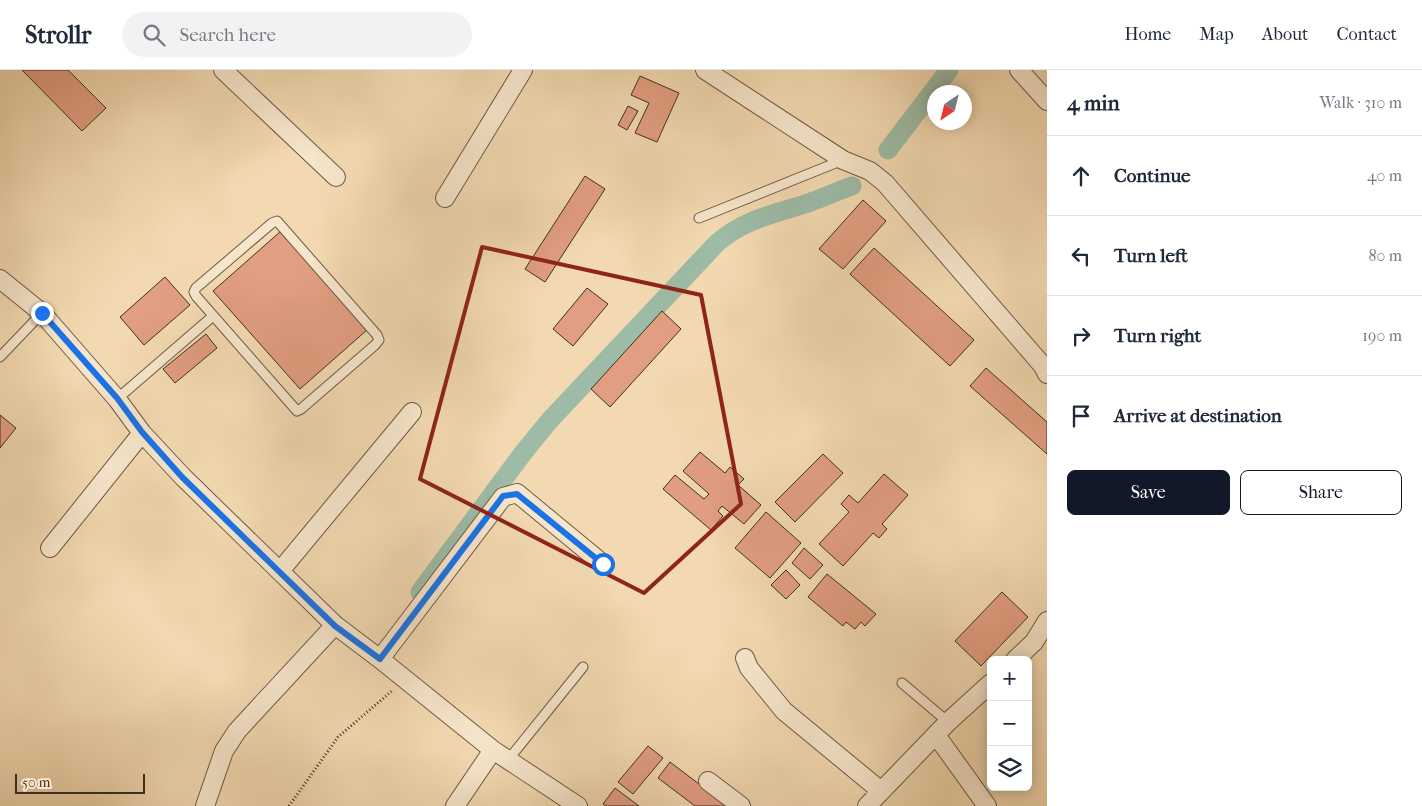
<!DOCTYPE html>
<html lang="en">
<head>
<meta charset="utf-8">
<style>
	:root { --surface:#fff; --page:#f2f2f3; --text:#1f2937; --muted:#747a83; --line:#e0e1e3; --accent:#111827 }
	body { margin:0; font-family:"IM FELL French Canon",serif; background:var(--page); color:var(--text) }
	.controls { position:absolute; right:15px; bottom:15px; display:grid; overflow:hidden; border-radius:8px; box-shadow:0 2px 12px #0003 }
	.controls button { width:45px; height:45px; display:grid; place-items:center; padding:0; border:0; border-bottom:1px solid var(--line); background:var(--surface); color:var(--text); font:25px sans-serif }
	.compass { position:absolute; left:927px; top:15px; width:45px; height:45px; border-radius:50%; background:var(--surface); box-shadow:0 2px 12px #0003; rotate:215deg }
	.scale { position:absolute; left:15px; bottom:12px; width:130px; box-sizing:border-box; padding-left:5px; border:2px solid #3f2f21; border-top:0; font-size:14px; line-height:18px; white-space:nowrap; color:#3f2f21; -webkit-text-stroke:4px #f7e6cc; paint-order:stroke }
	.stop { position:absolute; width:15px; height:15px; margin:-11px; border:4px solid #1a73e8; border-radius:50%; background:#fff }
	.stop.end { background:#1a73e8; border-color:#fff; box-shadow:0 1px 5px #0008 }
	.list { margin:0; padding:0; list-style:none }
	h2 { display:flex; justify-content:space-between; align-items:center; height:65px; margin:0; padding:0 20px; font-size:21px }
	h2 small { font-size:16px; font-weight:400; color:var(--muted) }
	.list li { display:grid; grid-template-columns:32px 1fr auto; gap:15px; align-items:center; box-sizing:border-box; height:80px; padding:0 20px; border-top:1px solid var(--line) }
	.list b { display:block; font-size:19px; white-space:nowrap }
	.list em { font-size:16px; font-style:normal; color:var(--muted) }
	.actions { display:flex; gap:10px; padding:15px 20px }
	.actions a { flex:1; padding:11px 0; border:1px solid var(--accent); border-radius:8px; text-align:center; font-size:18px; color:var(--accent) }
	.actions .main { background:var(--accent); color:#fff }
	.icon { flex:none; width:28px; height:28px; fill:none; stroke:currentColor; stroke-width:2; stroke-linecap:round; stroke-linejoin:round }
	.map { position:relative; flex:none; width:1047px; height:736px; overflow:hidden }
	header { display:flex; align-items:center; gap:30px; box-sizing:border-box; height:70px; padding:0 25px; background:var(--surface); border-bottom:1px solid var(--line) }
	header strong { font-size:24px }
	nav { display:flex; gap:28px; margin-inline-start:auto; font-size:18px }
	.search { width:350px; height:45px; background:var(--page); display:flex; align-items:center; gap:12px; box-sizing:border-box; padding:0 18px; border-radius:28px; color:var(--muted); font-size:19px }
	main { display:flex }
	aside { flex:1; background:var(--surface) }
	.map>svg:first-child { display:block }
	.lines { fill:none; stroke-linecap:round; stroke-linejoin:round }
	.canal { stroke:#9dbba6; stroke-width:19 }
	.building { fill:#e29e81; stroke:#3f2f21 }
	.lane-casing { stroke:#6c5a45; stroke-width:11 }
	.street-casing { stroke:#6c5a45; stroke-width:20 }
	.path { stroke:#3f2f21; stroke-width:3; stroke-dasharray:1 2.5; stroke-linecap:butt }
	.lane { stroke:#f7e6cc; stroke-width:9 }
	.street { stroke:#f7e6cc; stroke-width:18 }
	.route { stroke:#1a73e8; stroke-width:6 }
	.marked { fill:none; stroke:#8f2418; stroke-width:4; stroke-linejoin:round }
</style>
</head>
<body>
<header>
<strong>Strollr</strong>
<div class="search"><svg class="icon" aria-label="search" viewBox="0 0 24 24"><circle cx="10" cy="10" r="6"/><path d="M15 15l6 6"/></svg>Search here</div>
<nav><a>Home</a><a>Map</a><a>About</a><a>Contact</a></nav>
</header>
<main>
<div class="map">
<svg width="1047" height="736" viewBox="0 0 1047 736">
	<rect width="100%" height="100%" fill="#f3d9b1"/>
	<filter id="stains"><feTurbulence type="fractalNoise" baseFrequency=".004" numOctaves="4"/><feColorMatrix values="0 0 0 0 .2 0 0 0 0 .09 0 0 0 0 .02 0 0 0 .5 -.17"/></filter>
	<radialGradient id="worn" r=".72"><stop offset=".6" stop-color="#630" stop-opacity="0"/><stop offset="1" stop-color="#630" stop-opacity=".3"/></radialGradient>
	<g class="lines">
		<path class="canal" d="M888 80 949 0
			M420 522 523 383 550 350 717 173C744 149 775 144 808 133 823 128 837 121 852 116"/>
	</g>
	<path class="building" d="M22 0H68L106 38 82 61Z
		M640 6 679 23 657 72 635 63 649 33 631 25Z
		M628 36 638 41 627 60 618 55Z
		M585 106 605 119 545 212 525 199Z
		M863 130 886 151 843 199 819 179Z
		M281 161 367 260 300 319 213 221Z
		M874 178 974 270 950 296 850 204Z
		M165 207 190 235 144 275 120 247Z
		M587 218 608 234 573 276 553 259Z
		M662 241 681 259 610 337 591 319Z
		M206 264 217 278 175 313 163 299Z
		M986 298 1047 352V384L970 316Z
		M0 345 16 358 0 378Z
		M700 382 725 403 730 397 744 409 738 415 761 435 744 454 722 436 718 441 723 446 711 460 663 419 675 405 704 429 709 424 683 401Z
		M823 384 843 403 795 452 775 432Z
		M884 404 908 425 882 454 887 459 879 468 873 463 843 496 819 474 849 442 841 434 849 425 858 433Z
		M766 442 801 473 770 508 735 478Z
		M804 478 823 495 810 509 792 493Z
		M786 500 800 515 786 529 771 515Z
		M827 504 876 544 865 556 861 552 855 559 846 552 843 556 808 527Z
		M1002 522 1028 547 981 596 955 571Z
		M648 676 663 688 633 724 618 712Z
		M670 692 728 736H695L658 708Z
		M615 718 639 736H606L603 734Z"/>
	<g class="lines">
		<defs>
			<path id="lane" d="M699 148 843 90
				M277 151 377 265 379 270 375 275 301 339 297 341 196 226 194 222 196 218 272 153Z
				M0 287 42 243
				M117 329 213 246
				M902 613 948 652
				M508 690 583 597"/>
			<path id="street" d="M223 0 336 107
				M705 0 843 90 870 101 885 113 1043 296 1047 304
				M1019 0 1047 31
				M445 128 523 0
				M0 209 42 243 117 329 142 363 183 407 335 555 380 589 493 680 578 736
				M50 478 142 363
				M280 501 412 342
				M745 588 749 598 784 641 881 721
				M380 589 503 427 517 423 603 494
				M1015 590 1034 572 1047 551
				M936 665 987 736
				M708 711 741 736
				M205 736 224 681 237 661 335 555
				M455 736 493 680
				M867 736 948 652 991 613"/>
		</defs>
		<use href="#lane" class="lane-casing"/>
		<use href="#street" class="street-casing"/>
		<path class="path" d="M289 736 338 667 393 620"/>
		<use href="#lane" class="lane"/>
		<use href="#street" class="street"/>
	</g>
	<g class="lines">
		<path class="route" d="M42 243 117 328 142 362 182 407 335 556 380 589 503 426 517 424 603 494"/>
	</g>
	<path class="marked" d="M482 177 701 225 741 434 644 523 420 409Z"/>
	<rect width="100%" height="100%" filter="url(#stains)"/>
	<rect width="100%" height="100%" fill="url(#worn)"/>
</svg>
<div class="controls">
<button>+</button>
<button>−</button>
<button><svg class="icon" aria-label="layers" viewBox="0 0 24 24"><path d="M12 4l9 5-9 5-9-5zM3 14l9 5 9-5"/></svg></button>
</div>
<svg class="compass" viewBox="-18 -18 36 36"><path d="M0-13l5 13h-10z" fill="#e53935"/><path d="M0 13l5-13h-10z" fill="#747a83"/></svg>
<div class="scale">50 m</div>
<div class="stop" style="left:603px;top:494px"></div>
<div class="stop end" style="left:42px;top:243px"></div>
</div>
<aside>
<h2>4 min<small>Walk · 310 m</small></h2>
<ul class="list">
<li><svg class="icon" aria-label="ahead" viewBox="0 0 24 24"><path d="M12 20V5M6 11l6-6 6 6"/></svg><div><b>Continue</b></div><em>40 m</em></li>
<li><svg class="icon" aria-label="left" viewBox="0 0 24 24"><path d="M17 20v-9H6M10 6l-5 5 5 5"/></svg><div><b>Turn left</b></div><em>80 m</em></li>
<li><svg class="icon" aria-label="right" viewBox="0 0 24 24"><path d="M7 20v-9h11M14 6l5 5-5 5"/></svg><div><b>Turn right</b></div><em>190 m</em></li>
<li><svg class="icon" aria-label="arrive" viewBox="0 0 24 24"><path d="M6 21V4h12l-3 4 3 4H6"/></svg><div><b>Arrive at destination</b></div></li>
</ul>
<div class="actions"><a class="main">Save</a><a>Share</a></div>
</aside>
</main>
</body>
</html>
